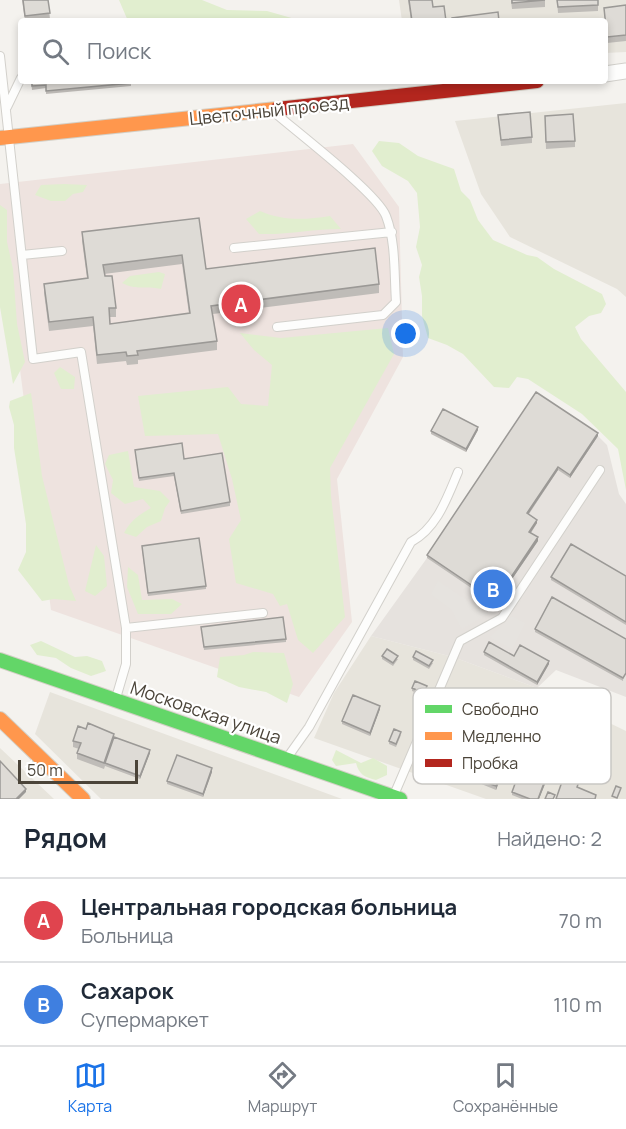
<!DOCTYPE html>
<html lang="ru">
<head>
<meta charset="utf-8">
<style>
	:root { --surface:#fff; --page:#f6f6f7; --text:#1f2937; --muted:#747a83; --line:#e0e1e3; --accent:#1a73e8 }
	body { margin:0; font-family:Manrope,sans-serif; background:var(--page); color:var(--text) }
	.scale { position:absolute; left:18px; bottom:15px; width:120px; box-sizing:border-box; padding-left:6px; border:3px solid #4b4439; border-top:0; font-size:16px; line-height:21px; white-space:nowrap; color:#4b4439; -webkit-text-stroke:4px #fff; paint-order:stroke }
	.you { position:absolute; left:406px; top:334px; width:21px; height:21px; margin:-15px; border:4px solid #fff; border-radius:50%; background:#1a73e8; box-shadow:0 0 0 9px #1a73e833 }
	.badge { display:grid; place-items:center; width:39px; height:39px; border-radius:50%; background:var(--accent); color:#fff; font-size:20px; font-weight:700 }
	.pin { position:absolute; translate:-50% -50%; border:3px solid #fff; box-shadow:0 2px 6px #0006 }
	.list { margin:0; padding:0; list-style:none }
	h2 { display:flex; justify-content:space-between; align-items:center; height:78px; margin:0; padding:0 24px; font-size:26px }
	h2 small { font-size:20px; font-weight:400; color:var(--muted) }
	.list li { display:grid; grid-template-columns:39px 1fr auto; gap:18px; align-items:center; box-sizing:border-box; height:84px; padding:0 24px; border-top:2px solid var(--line) }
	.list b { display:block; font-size:22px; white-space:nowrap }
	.list p { margin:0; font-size:20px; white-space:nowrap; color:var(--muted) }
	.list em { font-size:20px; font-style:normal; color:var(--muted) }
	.icon { flex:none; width:33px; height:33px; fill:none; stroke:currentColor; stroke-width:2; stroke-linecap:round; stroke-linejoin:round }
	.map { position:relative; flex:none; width:626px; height:799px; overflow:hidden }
	.search { position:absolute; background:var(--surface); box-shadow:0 3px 9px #0003; left:18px; right:18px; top:18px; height:66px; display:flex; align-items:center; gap:15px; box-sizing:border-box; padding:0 21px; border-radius:6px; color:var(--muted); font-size:22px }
	.sheet { height:246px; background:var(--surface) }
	nav { display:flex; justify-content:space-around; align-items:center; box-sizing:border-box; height:84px; border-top:2px solid var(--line); background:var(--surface); font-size:16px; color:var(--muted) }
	nav a { display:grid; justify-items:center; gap:3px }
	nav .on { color:var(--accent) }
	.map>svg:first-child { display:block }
	.residential { fill:#e7e4dc }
	.industrial { fill:#e6e2de }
	.medical { fill:#eee3df }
	.green { fill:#e1eecf }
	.parking { fill:#e6e3df }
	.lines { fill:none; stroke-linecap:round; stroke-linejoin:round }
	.lane-casing { stroke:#d2d0cb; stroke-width:10 }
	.street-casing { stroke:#d2d0cb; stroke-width:17 }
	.fast-casing { stroke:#d3cfc5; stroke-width:16 }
	.slow-casing { stroke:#d3cfc5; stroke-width:16 }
	.jam-casing { stroke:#d3cfc5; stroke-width:16 }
	.lane { stroke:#fdfdfc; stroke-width:8 }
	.street { stroke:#fdfdfc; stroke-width:15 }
	.fast { stroke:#63d668; stroke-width:14 }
	.slow { stroke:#ff974d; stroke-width:14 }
	.jam { stroke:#b3261e; stroke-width:14 }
	.wall { fill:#bfbcb8; fill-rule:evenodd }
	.shaded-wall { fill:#9b9996 }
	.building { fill:#dedbd6; stroke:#9b9996; stroke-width:1.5; fill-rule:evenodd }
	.labels { text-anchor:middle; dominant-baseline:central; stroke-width:4.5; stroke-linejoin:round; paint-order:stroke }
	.street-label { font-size:18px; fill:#4b4439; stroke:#fff }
	.key { fill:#fff; stroke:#c9c7c4; stroke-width:1.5 }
	.key-label { font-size:16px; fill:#4b4439 }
</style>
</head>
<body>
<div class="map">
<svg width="626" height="799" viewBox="0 0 626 799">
	<rect width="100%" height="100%" fill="#f4f2ee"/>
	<path class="residential" d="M399 0H626V52L605 53V21H402Z
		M626 103V297L617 289 510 237 481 194 455 121Z
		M371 636 453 657 537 688 626 731V799H486L314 738 334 693Z
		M50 692 342 799H101L35 734Z
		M0 748 54 799H0Z"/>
	<path class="industrial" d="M598 436 607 445 619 494 626 504V697L556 670 537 688 453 657 371 636 427 558Z"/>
	<path class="medical" d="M353 144 399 207 403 357 337 479 352 622 299 697 51 610 0 214V184Z"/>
	<path class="green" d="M119 0H202L227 10 267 11 302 21H128Z
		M379 141 399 143 418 156 454 169 461 191 470 200 478 220 493 240 527 255 537 257 554 269 602 294 606 304 601 313 589 316 575 327 581 339 626 392V490L618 449 582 414 528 379 517 377 509 388 494 387 463 354 447 345 428 338 422 316V296L419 277 422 265 416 247 420 227 417 193 408 181 382 166 372 151Z
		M64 184 87 185 83 192 73 194 65 201H51L35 195 41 185Z
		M0 205 7 210V242L13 269 17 324 25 362 13 384 0 307Z
		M260 211C283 221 305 220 330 216L341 229C312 229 288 235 259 234L246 219Z
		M159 272 165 274 161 289C144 285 138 291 122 283L130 276Z
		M388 328 394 354 330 468 331 496 345 617 313 653 298 640 287 604 280 606 273 594 236 583 229 539 241 520 232 479 218 434 145 436 138 396 228 387 241 404 268 406 272 365 254 350 240 333 281 338Z
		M60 367 75 377 74 389H61L54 373Z
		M31 393 42 476 69 585 76 601 54 599 42 601 18 570 26 552V524L14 448V425L9 407 10 401Z
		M128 451 134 487 160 491 170 501 165 508 161 521 147 527 136 537 124 533C131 520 139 515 151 508L143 499 125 504 111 493 113 480 105 464 109 455Z
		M96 545 104 556 107 586 95 596 85 591Z
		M128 567 138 575 142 600 172 599 182 604 171 614H138L127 587Z
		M41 641 75 657 87 656 102 661 106 671 91 676 71 668 56 658 37 655 30 645Z
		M253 652 284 653 293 684 287 703 266 692 239 687 217 677 220 657 244 655Z
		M336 750 361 763 373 758 387 766V775L376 780C365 777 359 775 356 763L336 766 332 760Z"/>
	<path class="parking" d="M438 581 487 614 462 629 451 609 431 594Z
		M512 616 525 623 512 649 490 637Z"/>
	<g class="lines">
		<defs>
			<path id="lane" d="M0 56 33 359 81 352 126 628V664L116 698
				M7 107 21 78
				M275 113C297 132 378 194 386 216 396 242 394 274 396 302L383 315 277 327
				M234 248 392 232
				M22 255 62 251
				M126 628 263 613
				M287 758 309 727 411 542C437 528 447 498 458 472
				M394 795 460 641 502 618 600 470"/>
			<path id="street" d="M605 74 626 71"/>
			<path id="fast" d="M0 660 400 799"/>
			<path id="slow" d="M0 138 277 109
				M0 719 83 799"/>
			<path id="jam" d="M277 109 537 81"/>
		</defs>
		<use href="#lane" class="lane-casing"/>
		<use href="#street" class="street-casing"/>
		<use href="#fast" class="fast-casing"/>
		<use href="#slow" class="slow-casing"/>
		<use href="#jam" class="jam-casing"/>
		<use href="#lane" class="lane"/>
		<use href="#street" class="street"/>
		<use href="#fast" class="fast"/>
		<use href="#slow" class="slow"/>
		<use href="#jam" class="jam"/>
	</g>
	<path class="wall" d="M22 0H48L50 19 36 21H25Z
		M408 0H432L433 7 446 21H411Z
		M511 0H545V7L512 9Z
		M557 0H598V11L558 13Z
		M626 5V41L607 43 604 8Z
		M31 81 131 83V86L46 94V88L32 90Z
		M498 115 532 137V143L501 146Z
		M545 116 575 141V147L546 149Z
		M199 218 206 269 379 284V293L213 314 217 341V350L138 360V364L127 365 126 361 97 364 93 326 49 331 44 293V284L87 278 82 241V232ZM182 264 189 314 110 324V317H116V308L104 274Z
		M478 430 466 452 431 434V431Z
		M598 436 570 478 558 470 529 514 537 523 531 533 538 541 495 604 427 558V555Z
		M135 450 184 459 230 502V506L181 514 174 476 139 481Z
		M142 549 206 586V589L148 596Z
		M626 576V625L551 580V577Z
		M201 627 286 639V642L204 650Z
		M535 629 626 639 623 681 535 632Z
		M484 652 514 656 549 664 537 685 484 655Z
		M382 656 398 659 393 666 382 659Z
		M413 657 433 663 429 669 413 660Z
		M412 688 427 689 424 696 412 691Z
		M380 709 370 736 342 724V721Z
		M455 721 448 738 441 736V733Z
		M512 727 507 738 499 735V732Z
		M401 735 396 747 389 744V741Z
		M114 737 150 753 140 779 105 766 104 769 77 759V753L79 749 73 747V741Z
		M576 741 572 751 567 749V746Z
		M473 753 464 779 429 766V763Z
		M535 759 531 770 547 779 539 799H522L512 795V792L528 773 529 771 524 768V765Z
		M505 766 496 790 474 781V778Z
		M212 772 203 797 167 784V781Z"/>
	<path class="shaded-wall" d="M478 427V430L466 452V449Z
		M598 433V436L570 478V475Z
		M558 467V470L527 516V513Z
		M537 520V523L529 535V532Z
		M538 537V541L495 604V601Z
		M549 661V664L537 685V682Z
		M380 706V709L370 736V733Z
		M455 718V721L448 738V735Z
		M512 724V727L507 738V735Z
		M150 750V753L140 779V776Z
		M473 750V753L464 779V776Z
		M505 763V766L496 790V786Z
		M212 768V772L203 797V794Z
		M547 775V779L539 799H538Z
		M26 789V792L19 799H16Z"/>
	<path class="building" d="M23 0H48L50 13 25 16Z
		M409 0H432L433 7 444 6 446 21H412Z
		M512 0H545L512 3Z
		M557 0H598V5L558 7Z
		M626 5V35L607 37 604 8Z
		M498 12 499 21H452V18Z
		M82 19V21H44Z
		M32 81H130L131 83 46 91V85L32 86Z
		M530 112 532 137 501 140 498 115Z
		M573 114 575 141 546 142 545 116Z
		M199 218 206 269 375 248 379 284 211 306 217 341 137 351 138 355 127 356 126 352 97 355 93 317 49 322 44 284 88 278 82 232ZM182 255 190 313 110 324 109 308H116L112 276H105L103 265Z
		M536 392 598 433 570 475 558 467 527 513 537 520 529 532 538 537 495 601 427 555Z
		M443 409 478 427 466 449 431 431Z
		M182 443 184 459 222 453 230 502 181 511 174 473 139 478 135 450Z
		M199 538 206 586 148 593 142 546Z
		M571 544 626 576V622L551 577Z
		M552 597 626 639V673L623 678 535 629Z
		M283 617 286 639 204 647 201 627Z
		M489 642 514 656 520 645 549 661 537 682 484 652Z
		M387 649 398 656 393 663 382 656Z
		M416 651 433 660 429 666 413 657Z
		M415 681 427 686 424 693 412 688Z
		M353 695 380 706 370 733 342 721Z
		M88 723 114 734 104 763 77 753 81 743 73 741 78 726 86 729Z
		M394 729 401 732 396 744 389 741Z
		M114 737 150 750 140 776 105 763Z
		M482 754 505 763 496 786 474 778Z
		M177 755 212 768 203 794 167 781Z
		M0 761 26 789 16 799H0Z
		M530 769 547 775 538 799H530L512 792 520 770 528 773Z
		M565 773 580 779 577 787 596 795 595 799H556Z
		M616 786 621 788 617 798 612 796Z
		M548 792 555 795 553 799H545Z"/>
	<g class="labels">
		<g class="street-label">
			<text transform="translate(269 110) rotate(-6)">Цветочный проезд</text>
			<text transform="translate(206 712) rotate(19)">Московская улица</text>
		</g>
	</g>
	<rect x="413" y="688" width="198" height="96" rx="9" class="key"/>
	<rect x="425" y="705" width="27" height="8" fill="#63d668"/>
	<rect x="425" y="732" width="27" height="8" fill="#ff974d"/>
	<rect x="425" y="759" width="27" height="8" fill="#b3261e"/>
	<g class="key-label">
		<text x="462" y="715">Свободно</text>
		<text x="462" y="742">Медленно</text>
		<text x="462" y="769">Пробка</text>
	</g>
</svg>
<div class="scale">50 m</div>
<div class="you"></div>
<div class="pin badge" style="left:241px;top:304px;background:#e0444e">A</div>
<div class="pin badge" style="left:493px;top:589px;background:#3f7fe0">B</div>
<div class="search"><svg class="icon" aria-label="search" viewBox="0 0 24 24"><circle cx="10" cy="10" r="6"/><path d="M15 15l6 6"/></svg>Поиск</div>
</div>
<section class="sheet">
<h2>Рядом<small>Найдено: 2</small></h2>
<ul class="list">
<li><span class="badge" style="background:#e0444e">A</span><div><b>Центральная городская больница</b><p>Больница</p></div><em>70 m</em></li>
<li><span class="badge" style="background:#3f7fe0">B</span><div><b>Сахарок</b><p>Супермаркет</p></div><em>110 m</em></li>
</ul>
</section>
<nav>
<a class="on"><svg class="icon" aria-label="map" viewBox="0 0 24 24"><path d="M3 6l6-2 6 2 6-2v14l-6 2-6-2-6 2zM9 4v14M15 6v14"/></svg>Карта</a>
<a><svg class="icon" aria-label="directions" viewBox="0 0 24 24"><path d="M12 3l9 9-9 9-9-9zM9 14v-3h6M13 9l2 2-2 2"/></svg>Маршрут</a>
<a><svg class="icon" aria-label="saved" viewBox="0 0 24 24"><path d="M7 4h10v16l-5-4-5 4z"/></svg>Сохранённые</a>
</nav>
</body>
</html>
